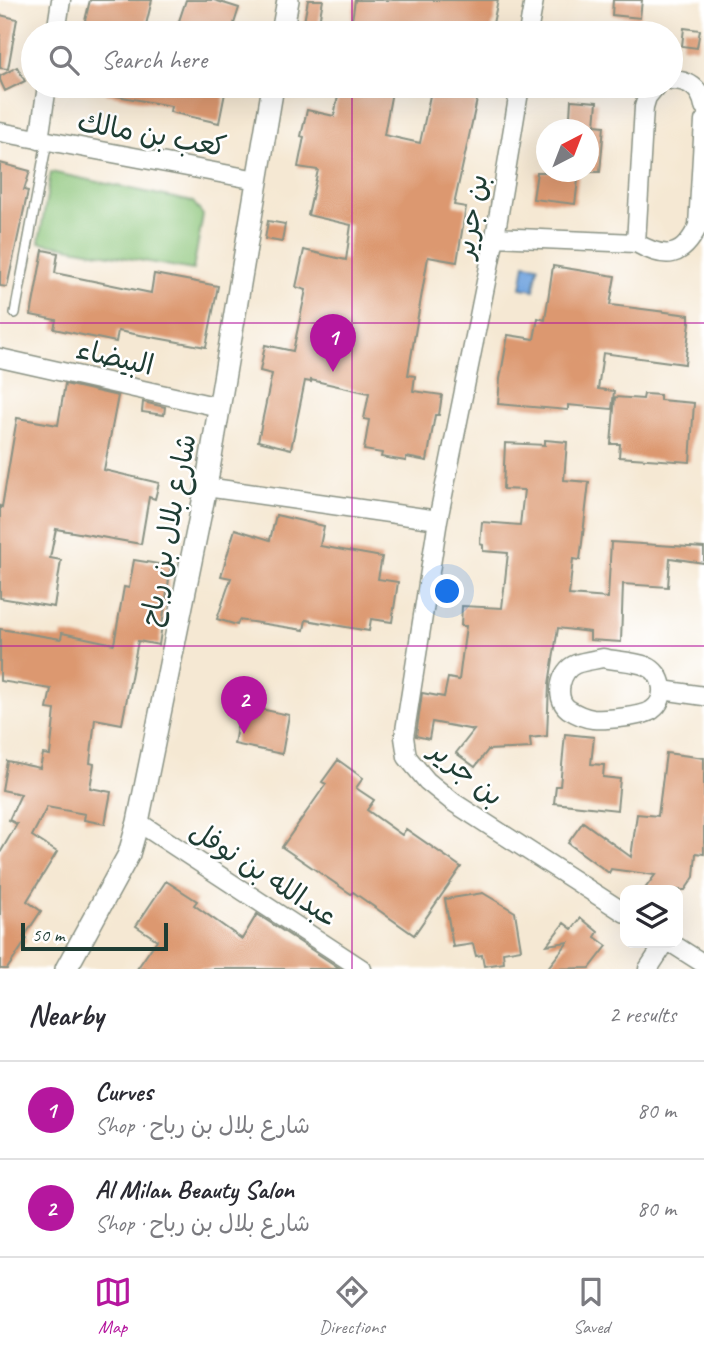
<!DOCTYPE html>
<html lang="en">
<head>
<meta charset="utf-8">
<style>
	:root { --surface:#fff; --page:#f7f7f7; --text:#2b2b33; --muted:#7c7c81; --line:#e1e1e2; --accent:#b5179e }
	body { margin:0; font-family:Caveat,"Playpen Sans Arabic",sans-serif; background:var(--page); color:var(--text) }
	.controls { position:absolute; right:21px; bottom:21px; display:grid; overflow:hidden; border-radius:14px; box-shadow:0 7px 28px #0002 }
	.controls button { width:63px; height:63px; display:grid; place-items:center; padding:0; border:0; border-bottom:2px solid var(--line); background:var(--surface); color:var(--text); font:35px sans-serif }
	.compass { position:absolute; left:536px; top:119px; width:63px; height:63px; border-radius:50%; background:var(--surface); box-shadow:0 7px 28px #0002; rotate:42deg }
	.scale { position:absolute; left:21px; bottom:18px; width:147px; box-sizing:border-box; padding-left:7px; border:4px solid #1f3d34; border-top:0; font-size:19px; line-height:24px; white-space:nowrap; color:#1f3d34; -webkit-text-stroke:5px #fff; paint-order:stroke }
	.you { position:absolute; left:448px; top:592px; width:24px; height:24px; margin:-18px; border:5px solid #fff; border-radius:50%; background:#1a73e8; box-shadow:0 0 0 10px #1a73e833 }
	.badge { display:grid; place-items:center; width:46px; height:46px; border-radius:50%; background:var(--accent); color:#fff; font-size:23px; font-weight:700 }
	.pin { position:absolute; translate:-50% -58px; filter:drop-shadow(0 2px 4px #0008) }
	.pin::after { content:''; position:absolute; top:37px; width:24px; height:21px; background:inherit; clip-path:polygon(0 0,100% 0,50% 100%) }
	.list { margin:0; padding:0; list-style:none }
	h2 { display:flex; justify-content:space-between; align-items:center; height:91px; margin:0; padding:0 28px; font-size:30px }
	h2 small { font-size:23px; font-weight:400; color:var(--muted) }
	.list li { display:grid; grid-template-columns:46px 1fr auto; gap:21px; align-items:center; box-sizing:border-box; height:98px; padding:0 28px; border-top:2px solid var(--line) }
	.list b { display:block; font-size:26px; white-space:nowrap }
	.list p { margin:0; font-size:23px; white-space:nowrap; color:var(--muted) }
	.list em { font-size:23px; font-style:normal; color:var(--muted) }
	.icon { flex:none; width:38px; height:38px; fill:none; stroke:currentColor; stroke-width:2; stroke-linecap:round; stroke-linejoin:round }
	.map { position:relative; flex:none; width:704px; height:969px; overflow:hidden }
	.search { position:absolute; background:var(--surface); box-shadow:0 7px 28px #0002; left:21px; right:21px; top:21px; height:77px; display:flex; align-items:center; gap:18px; box-sizing:border-box; padding:0 24px; border-radius:38px; color:var(--muted); font-size:26px }
	.sheet { height:287px; background:var(--surface) }
	nav { display:flex; justify-content:space-around; align-items:center; box-sizing:border-box; height:98px; border-top:2px solid var(--line); background:var(--surface); font-size:19px; color:var(--muted) }
	nav a { display:grid; justify-items:center; gap:4px }
	nav .on { color:var(--accent) }
	.map>svg:first-child { display:block }
	.green { fill:#8ac478; stroke:#548056; stroke-width:2 }
	.water { fill:#73a5df; stroke:#49718a; stroke-width:2 }
	.building { fill:#dc9870 }
	.lines { fill:none; stroke-linecap:round; stroke-linejoin:round }
	.service-casing { stroke:#8a9284; stroke-width:12 }
	.minor-casing { stroke:#8a9284; stroke-width:21 }
	.tertiary-casing { stroke:#8a9284; stroke-width:24 }
	.service { stroke:#fff; stroke-width:9 }
	.minor { stroke:#fff; stroke-width:18 }
	.tertiary { stroke:#fff; stroke-width:21 }
	.grid { fill:none; stroke:#b5179e; stroke-width:2; stroke-opacity:0.55 }
	.labels { text-anchor:middle; dominant-baseline:central; stroke-width:5; stroke-linejoin:round; paint-order:stroke }
	.street-label { font-size:28px; fill:#1f3d34; stroke:#fff }
</style>
</head>
<body>
<div class="map">
<svg width="704" height="969" viewBox="0 0 704 969">
	<rect width="100%" height="100%" fill="#fff"/>
	<filter id="ink" filterUnits="userSpaceOnUse"><feTurbulence type="fractalNoise" baseFrequency=".0143" numOctaves="2"/><feDisplacementMap in="SourceGraphic" scale="14" xChannelSelector="R" yChannelSelector="G"/><feConvolveMatrix kernelMatrix="1 2 1 2 8 2 1 2 1" color-interpolation-filters="sRGB"/></filter>
	<filter id="wash" filterUnits="userSpaceOnUse"><feTurbulence type="fractalNoise" baseFrequency=".00686" numOctaves="4" result="noise"/><feDisplacementMap in="SourceGraphic" scale="28" xChannelSelector="R" yChannelSelector="G"/><feGaussianBlur stdDeviation="1.57" result="paint"/><feColorMatrix in="noise" values="0 0 0 0 0 0 0 0 0 0 0 0 0 0 0 0 0 1.4 0 .05"/><feComposite in="paint" operator="in"/></filter>
	<g filter="url(#wash)">
		<rect width="100%" height="100%" fill="#f5e8d3"/>
		<path class="green" d="M51 172 193 202 203 215 193 270 39 242Z"/>
		<path class="water" d="M525 264 538 266 534 290 521 288Z"/>
		<g id="blocks">
			<path class="building" d="M90 0H152L144 33H82Z
				M186 0H214L239 8 231 33H175Z
				M308 0H323L317 33H302Z
				M355 0H498L491 33H350Z
				M613 0H642L640 18 612 15Z
				M0 15 17 19 8 69 0 68Z
				M684 28 700 30 697 48 682 46Z
				M17 67 25 81 5 91 0 80V76Z
				M107 86H192L225 93 219 123 170 112 171 106 106 94Z
				M340 86H393L384 135 420 143 432 86H480L454 205 466 207 457 262 428 257 408 375 415 376 413 391 442 395 439 415H435L427 461 406 457V461L381 457 382 453 364 450 369 420 364 419 369 393 311 380V382L305 381 291 449 258 441 272 374 260 371 265 345 293 351 306 290 296 287 304 250 346 260 351 225 308 215 318 170 298 167 304 137 301 136 307 110 334 116Z
				M571 100 597 102 595 125 604 126 600 172H589V130H576L577 117H570Z
				M0 163 30 171 24 190 28 191 7 287 0 286Z
				M537 172H579L575 204 533 199Z
				M268 221 285 224 282 242 265 239Z
				M43 250 58 253 55 273 151 293 154 274 218 286 206 347 118 331 116 342 54 329 56 320 31 315Z
				M553 266 615 276 610 305 689 315V322H690L685 364 603 353 598 389 614 391 612 409 568 405V410L498 404 500 379 508 335 534 339 538 318 545 320Z
				M65 384 118 396 104 470 159 483 155 499 149 497 141 544 56 529 50 558 61 560 54 607 0 598V506L2 507 17 418 58 425Z
				M644 394 660 395V400L694 403 690 462 619 457 620 444H611L615 397 643 399Z
				M143 402 165 407 164 415 142 412Z
				M545 440 567 442 564 480 589 482 580 560 573 559 569 595 608 598 611 542 704 548V563L670 558 668 587 623 584 621 642 590 640V632L558 628 549 684 547 736 530 738 531 748 488 750 475 767 456 753 474 730 432 722 429 739 416 736 422 693 444 697 448 678 459 680 466 626H461L462 606 502 608 508 553 483 551V545L480 544 482 522 520 525 524 490 503 489 505 443 545 445Z
				M276 515 324 526 320 546 382 557 378 579 398 582 392 622 371 619 369 631 306 620 304 630 239 620 237 625 217 619 231 578 221 576 235 529 270 540Z
				M134 560 171 566 159 645 138 641 122 724 95 719 90 763 94 764 90 788 111 792 105 824 84 820 85 814 47 807 32 836 57 852 27 901 41 911 24 937 27 939 7 969H0V853L17 824 9 820 21 794 2 790 7 761 40 768 43 754 50 755 55 710 47 709 51 689 0 681V629L61 639 62 633 114 644 124 587 129 588Z
				M241 705 289 715 282 754 234 744Z
				M565 734 594 737 591 764 604 765 603 777 620 779 617 810 554 803 556 786H560Z
				M666 753 704 758V854L696 853 694 877 685 890H644L655 875 611 869 609 873 568 843 583 822 631 857 637 814 658 816Z
				M338 760 363 778 356 788 374 800 367 810 402 835 406 829 461 867 414 935 353 892 351 894 282 847 326 784 322 782Z
				M166 881 197 901 194 905 242 939 257 914 341 969H137L157 940 136 926Z
				M483 893 515 912 521 949 503 952 504 963 484 966 482 955 476 956 473 944 453 947 445 899Z
				M581 918 598 932 595 937 607 946 590 968 547 969 568 942 547 945 564 923 572 929Z"/>
		</g>
	</g>
	<g filter="url(#ink)">
		<use href="#blocks" fill-opacity="0" stroke="#8a9284" stroke-width="2"/>
		<g class="lines">
			<defs>
				<path id="service" d="M15 313 47 141"/>
				<path id="minor" d="M56 33 61 0
					M528 33 534 0
					M671 80C688 80 701 88 704 106
					M520 86 495 237 438 520 404 737 407 757 427 781 453 802 625 913
					M0 132 257 180
					M39 140 47 86
					M495 237 636 243C666 260 683 258 698 226L704 121
					M636 243 644 107 647 97 656 86
					M0 358 219 407
					M206 487 438 520
					M603 658C616 661 633 661 646 666 664 673 668 699 652 710 642 717 605 720 593 719 584 718 576 714 568 709 554 698 560 670 576 664 584 661 594 660 603 658Z
					M662 690 704 696
					M138 822 362 969
					M671 943 704 964
					M648 969 665 943"/>
				<path id="tertiary" d="M282 33 288 0
					M66 969 129 854 138 822 206 487 273 86"/>
			</defs>
			<use href="#service" class="service-casing"/>
			<use href="#minor" class="minor-casing"/>
			<use href="#tertiary" class="tertiary-casing"/>
			<use href="#service" class="service"/>
			<use href="#minor" class="minor"/>
			<use href="#tertiary" class="tertiary"/>
		</g>
	</g>
	<path class="grid" d="M352 0V33M352 86V969M0 323H704M0 646H704"/>
	<g class="labels">
		<g class="street-label">
			<text transform="translate(152 134) rotate(10)">كعب بن مالك</text>
			<text transform="translate(471 216) rotate(-80)">بن جرير</text>
			<text transform="translate(115 357) rotate(13)">البيضاء</text>
			<text transform="translate(168 530) rotate(-79)">شارع بلال بن رباح</text>
			<text transform="translate(467 773) rotate(39)">بن جرير</text>
			<text transform="translate(264 873) rotate(33)">عبدالله بن نوفل</text>
		</g>
	</g>
</svg>
<div class="controls">
<button><svg class="icon" aria-label="layers" viewBox="0 0 24 24"><path d="M12 4l9 5-9 5-9-5zM3 14l9 5 9-5"/></svg></button>
</div>
<svg class="compass" viewBox="-18 -18 36 36"><path d="M0-13l5 13h-10z" fill="#e53935"/><path d="M0 13l5-13h-10z" fill="#7c7c81"/></svg>
<div class="scale">50 m</div>
<div class="you"></div>
<div class="pin badge" style="left:333px;top:372px">1</div>
<div class="pin badge" style="left:244px;top:734px">2</div>
<div class="search"><svg class="icon" aria-label="search" viewBox="0 0 24 24"><circle cx="10" cy="10" r="6"/><path d="M15 15l6 6"/></svg>Search here</div>
</div>
<section class="sheet">
<h2>Nearby<small>2 results</small></h2>
<ul class="list">
<li><span class="badge">1</span><div><b>Curves</b><p>Shop · شارع بلال بن رباح</p></div><em>80 m</em></li>
<li><span class="badge">2</span><div><b>Al Milan Beauty Salon</b><p>Shop · شارع بلال بن رباح</p></div><em>80 m</em></li>
</ul>
</section>
<nav>
<a class="on"><svg class="icon" aria-label="map" viewBox="0 0 24 24"><path d="M3 6l6-2 6 2 6-2v14l-6 2-6-2-6 2zM9 4v14M15 6v14"/></svg>Map</a>
<a><svg class="icon" aria-label="directions" viewBox="0 0 24 24"><path d="M12 3l9 9-9 9-9-9zM9 14v-3h6M13 9l2 2-2 2"/></svg>Directions</a>
<a><svg class="icon" aria-label="saved" viewBox="0 0 24 24"><path d="M7 4h10v16l-5-4-5 4z"/></svg>Saved</a>
</nav>
</body>
</html>
